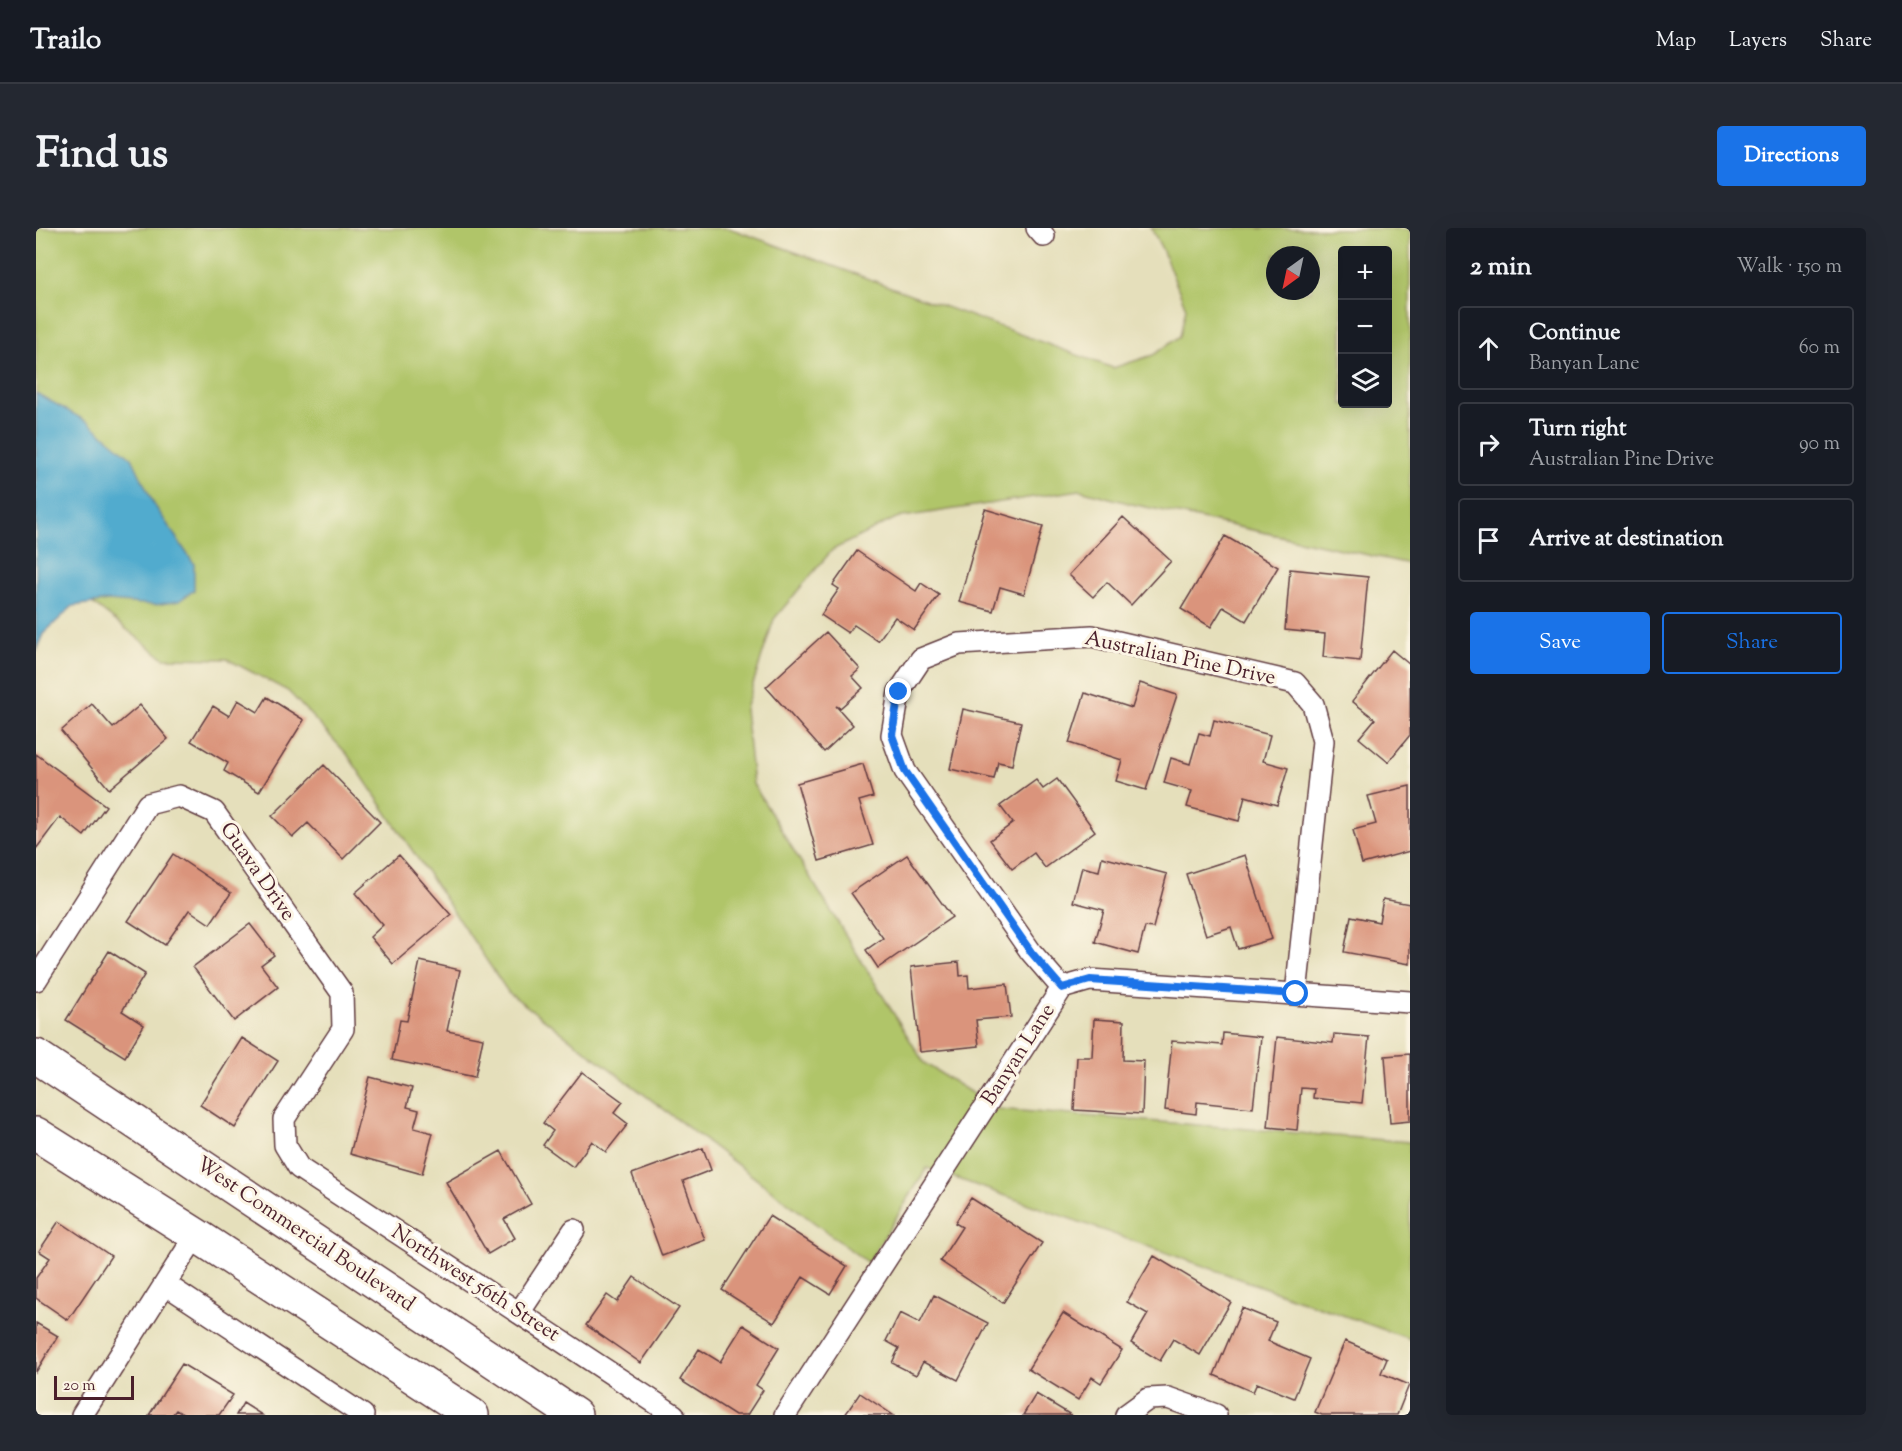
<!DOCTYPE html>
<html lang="en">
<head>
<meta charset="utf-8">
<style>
	:root { --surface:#171b24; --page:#242831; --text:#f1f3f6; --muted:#9ea1a6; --line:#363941; --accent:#1a73e8 }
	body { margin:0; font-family:"Sorts Mill Goudy",serif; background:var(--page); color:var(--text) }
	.controls { position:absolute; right:18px; top:18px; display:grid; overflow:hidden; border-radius:6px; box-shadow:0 6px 24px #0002 }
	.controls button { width:54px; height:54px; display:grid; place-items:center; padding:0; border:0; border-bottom:2px solid var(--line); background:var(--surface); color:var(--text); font:30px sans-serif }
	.compass { position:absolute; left:1230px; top:18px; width:54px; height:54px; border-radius:50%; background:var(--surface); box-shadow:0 6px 24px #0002; rotate:213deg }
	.scale { position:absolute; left:18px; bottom:15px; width:80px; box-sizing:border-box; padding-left:6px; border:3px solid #4a1f2b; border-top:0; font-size:16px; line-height:21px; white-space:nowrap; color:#4a1f2b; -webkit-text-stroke:4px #fcf5e5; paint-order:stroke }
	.stop { position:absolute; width:18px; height:18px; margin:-14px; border:4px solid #1a73e8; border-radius:50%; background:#fff }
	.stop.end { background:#1a73e8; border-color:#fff; box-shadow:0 2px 6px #0008 }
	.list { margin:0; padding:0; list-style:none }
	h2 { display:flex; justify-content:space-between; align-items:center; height:78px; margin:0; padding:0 24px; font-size:26px }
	h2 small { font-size:20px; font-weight:400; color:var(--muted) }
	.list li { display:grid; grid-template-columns:39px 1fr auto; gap:18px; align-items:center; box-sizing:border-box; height:84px; margin:0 12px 12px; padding:0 12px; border:2px solid var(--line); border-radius:6px }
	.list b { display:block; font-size:22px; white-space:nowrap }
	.list p { margin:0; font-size:20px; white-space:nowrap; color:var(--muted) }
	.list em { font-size:20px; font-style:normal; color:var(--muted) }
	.actions { display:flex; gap:12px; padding:18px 24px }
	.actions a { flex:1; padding:14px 0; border:2px solid var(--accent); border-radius:6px; text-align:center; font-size:21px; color:var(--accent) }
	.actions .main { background:var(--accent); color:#fff }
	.icon { flex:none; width:33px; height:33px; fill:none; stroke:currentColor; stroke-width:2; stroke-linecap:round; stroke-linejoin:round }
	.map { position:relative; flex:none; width:1374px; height:1187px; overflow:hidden; border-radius:6px }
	header { display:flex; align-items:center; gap:36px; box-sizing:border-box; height:84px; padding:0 30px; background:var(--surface); border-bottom:2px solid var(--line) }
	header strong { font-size:28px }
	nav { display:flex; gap:33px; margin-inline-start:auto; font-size:21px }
	.intro { display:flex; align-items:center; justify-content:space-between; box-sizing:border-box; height:144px; padding:0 36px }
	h1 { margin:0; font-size:42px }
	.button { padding:15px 27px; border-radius:6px; background:var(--accent); color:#fff; font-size:21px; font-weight:700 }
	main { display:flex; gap:36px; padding:0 36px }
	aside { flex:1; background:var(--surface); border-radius:6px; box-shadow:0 6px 24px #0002 }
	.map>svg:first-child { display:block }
	.green { fill:#b0c569; stroke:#7d724a; stroke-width:1.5; fill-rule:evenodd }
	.water { fill:#51abce; stroke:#4e657c; stroke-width:1.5 }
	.building { fill:#da947b }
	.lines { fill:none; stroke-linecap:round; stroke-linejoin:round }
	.minor-casing { stroke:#613c41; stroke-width:24 }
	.trunk-casing { stroke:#613c41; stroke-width:36 }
	.minor { stroke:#fff; stroke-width:21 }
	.trunk { stroke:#fff; stroke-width:33 }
	.route { stroke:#1a73e8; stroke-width:8 }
	.labels { text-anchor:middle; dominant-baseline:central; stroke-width:6; stroke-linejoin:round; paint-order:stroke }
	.street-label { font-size:21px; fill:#4a1f2b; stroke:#fcf5e5 }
</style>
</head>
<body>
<header>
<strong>Trailo</strong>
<nav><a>Map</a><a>Layers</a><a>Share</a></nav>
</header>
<div class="intro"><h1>Find us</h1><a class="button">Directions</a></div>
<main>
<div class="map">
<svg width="1374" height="1187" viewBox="0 0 1374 1187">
	<rect width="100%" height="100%" fill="#fcf5e5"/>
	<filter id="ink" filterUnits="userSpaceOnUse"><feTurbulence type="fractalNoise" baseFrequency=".0167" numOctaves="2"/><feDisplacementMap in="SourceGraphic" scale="12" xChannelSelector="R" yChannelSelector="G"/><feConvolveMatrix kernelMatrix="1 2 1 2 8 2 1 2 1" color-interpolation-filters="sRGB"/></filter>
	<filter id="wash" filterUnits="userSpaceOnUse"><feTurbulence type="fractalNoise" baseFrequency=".008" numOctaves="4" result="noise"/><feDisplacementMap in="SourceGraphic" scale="24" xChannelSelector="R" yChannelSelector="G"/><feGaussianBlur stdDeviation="1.35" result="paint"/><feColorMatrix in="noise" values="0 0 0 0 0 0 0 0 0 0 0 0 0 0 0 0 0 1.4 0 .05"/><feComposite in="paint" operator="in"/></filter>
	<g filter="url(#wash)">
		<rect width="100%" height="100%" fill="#e5dfbb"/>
		<path class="green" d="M0 0H693L1077 140 1117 127 1144 108 1150 80 1126 21 1115 0 1374 1V336L1096 276 1044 262 860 290 796 322 738 391 709 481 717 556 888 835 961 881 1374 914V1111L891 940 832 1035 472 764 311 526 252 463 191 431 128 430 0 332ZM1306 22H1352V176H1306ZM1239 27H1275V63H1239Z"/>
		<path class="water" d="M0 165 52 194 96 230 117 275 158 336V362L143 373 119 377 72 373 37 378 7 406 0 423Z"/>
		<g id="blocks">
			<path class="building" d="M949 281 1007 298 988 366 964 359 957 383 923 374Z
				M1087 289 1135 333 1095 377 1071 354 1057 369 1033 347Z
				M1189 308 1242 339 1210 393 1187 379 1175 399 1145 381Z
				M821 323 880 363 885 355 903 367 878 402 859 389 842 413 818 397 812 405 785 387 803 361 797 357Z
				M1254 341 1332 349 1324 433 1287 429 1289 406 1249 402Z
				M790 404 824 441 816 448 827 460 804 480 800 478 817 497 788 524 730 459Z
				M1356 422 1374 437V507L1352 534 1323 510 1339 491 1316 473Z
				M1104 455 1141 467 1110 562 1080 553 1086 532 1033 515 1049 465 1096 480Z
				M231 469 268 492 223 564 188 543 192 535 155 513 177 478 193 488 202 472 222 484Z
				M56 476 77 500 104 477 132 511 73 561 25 503Z
				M927 481 985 494 976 537 962 534 958 551 914 541Z
				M1178 492 1234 507 1227 533 1252 540 1241 577 1209 568 1203 593 1151 579 1156 563 1128 555 1135 530 1154 536 1163 505 1174 508Z
				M0 526 70 578 48 608 24 589 0 621Z
				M827 536 837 569 823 573 837 617 783 633 761 555Z
				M288 537 344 594 307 631 272 595 257 609 236 588Z
				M1021 551 1059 603 1009 640 998 625 976 641 954 612 977 595 964 578 1000 552 1007 561Z
				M1374 558V623L1326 636 1317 602 1340 596 1332 568Z
				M137 626 195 665 174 696 153 682 129 717 92 693Z
				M363 627 415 687 357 736 334 709 347 697 319 665Z
				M871 627 916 689 842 740 830 722 847 710 815 665Z
				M1209 627 1236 711 1202 721 1195 699 1170 707 1150 646Z
				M1066 629 1131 646 1117 700 1109 699 1102 726 1059 714 1068 682 1037 674 1046 639 1063 643Z
				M1347 671 1374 676V736L1308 724 1315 688 1343 694Z
				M214 696 238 727 225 737 242 759 198 793 157 739Z
				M73 723 109 746 86 783 108 797 89 829 30 792Z
				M384 733 424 742 411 803 447 810 439 849 356 832 364 792 371 793Z
				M923 734 924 748 932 747 933 760 971 756 975 789 940 792 943 818 884 824 875 739Z
				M1058 791 1088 793 1087 832 1108 833 1106 886 1038 882 1041 829H1056Z
				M1187 805 1225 809 1217 880 1161 874 1160 886 1129 882 1136 813 1186 817Z
				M1298 806 1333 809 1326 875 1277 870 1278 861 1265 860 1261 902 1232 899 1241 809 1297 815Z
				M206 810 242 833 199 900 164 877Z
				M1374 826V893L1354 895 1349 828Z
				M546 844 587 874 578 885 592 896 570 924 556 913 537 939 507 917 517 903 507 895Z
				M334 849 376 860 371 879 383 882 378 900 397 905 386 946 314 926Z
				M667 920 675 942 647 953 669 1012 626 1028 596 946Z
				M465 923 495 976 468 991 479 1010 452 1026 410 954Z
				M935 970 1006 1015 967 1075 904 1033 926 999 919 995Z
				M733 988 811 1038 794 1066 767 1049 738 1095 686 1062Z
				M23 993 75 1028 32 1092 0 1070V1050L14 1030 3 1023Z
				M1118 1028 1195 1074 1164 1127 1137 1111 1124 1133 1095 1115 1112 1086 1091 1074Z
				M598 1049 643 1080 605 1135 550 1097 571 1067 581 1074Z
				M898 1067 952 1095 922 1152 887 1134 880 1147 856 1135 863 1120 850 1113 864 1085 884 1095Z
				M1206 1080 1240 1094 1232 1113 1274 1131 1258 1170 1221 1155 1217 1164 1178 1147Z
				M1027 1085 1086 1122 1065 1155 1056 1149 1042 1172 992 1141Z
				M0 1095 22 1108 0 1144Z
				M707 1097 743 1120 720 1157 727 1162 711 1187H699L644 1152 663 1121 684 1134Z
				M1309 1113 1351 1131 1345 1145 1373 1157 1361 1187H1286L1279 1184Z
				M146 1136 197 1167 183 1187H148L140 1182 136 1187H113Z
				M824 1165 857 1187H809Z
				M1000 1166 1035 1187H987Z
				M207 1175 226 1187H200Z"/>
		</g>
	</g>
	<g filter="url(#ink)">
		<use href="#blocks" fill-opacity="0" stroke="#613c41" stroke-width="1.5"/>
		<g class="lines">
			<defs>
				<path id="minor" d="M1001 0 1008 8
					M0 752 112 576 143 568 178 584 306 765 307 801 248 891 249 917 263 940 638 1187
					M1026 760 995 724 869 543 856 507 863 464 885 431 923 416 1056 408 1259 455 1277 476 1287 513 1260 766
					M129 1056 327 1187
					M483 1085 538 1002
					M46 1187 160 1007
					M749 1187 1026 760 1054 752 1374 774
					M1090 1187 1112 1171 1132 1170 1180 1187"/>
				<path id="trunk" d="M0 828 539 1187
					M0 906 160 1007 436 1187"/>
			</defs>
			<use href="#minor" class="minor-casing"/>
			<use href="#trunk" class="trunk-casing"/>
			<use href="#minor" class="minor"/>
			<use href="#trunk" class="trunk"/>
		</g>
	</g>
	<g class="lines" filter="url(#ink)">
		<path class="route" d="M863 464 856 507 869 543 995 724 1026 760 1054 752 1260 766"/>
	</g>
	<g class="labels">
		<g class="street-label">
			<text transform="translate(1144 431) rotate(12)">Australian Pine Drive</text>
			<text transform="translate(221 644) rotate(55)">Guava Drive</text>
			<text transform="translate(983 827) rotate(-57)">Banyan Lane</text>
			<text transform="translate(269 1007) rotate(34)">West Commercial Boulevard</text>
			<text transform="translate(439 1056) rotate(33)">Northwest 56th Street</text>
		</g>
	</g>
</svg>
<div class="controls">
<button>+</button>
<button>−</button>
<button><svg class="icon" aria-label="layers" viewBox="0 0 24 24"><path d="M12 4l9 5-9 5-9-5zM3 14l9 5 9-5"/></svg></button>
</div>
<svg class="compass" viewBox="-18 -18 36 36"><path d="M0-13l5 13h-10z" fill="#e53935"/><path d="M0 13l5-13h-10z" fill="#9ea1a6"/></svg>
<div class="scale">20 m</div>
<div class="stop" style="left:1260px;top:766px"></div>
<div class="stop end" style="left:863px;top:464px"></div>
</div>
<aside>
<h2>2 min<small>Walk · 150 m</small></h2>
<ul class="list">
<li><svg class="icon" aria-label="ahead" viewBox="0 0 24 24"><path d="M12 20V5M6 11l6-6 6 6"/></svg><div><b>Continue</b><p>Banyan Lane</p></div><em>60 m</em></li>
<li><svg class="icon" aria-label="right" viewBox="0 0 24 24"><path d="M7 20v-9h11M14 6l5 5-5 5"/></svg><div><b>Turn right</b><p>Australian Pine Drive</p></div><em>90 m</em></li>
<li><svg class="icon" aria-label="arrive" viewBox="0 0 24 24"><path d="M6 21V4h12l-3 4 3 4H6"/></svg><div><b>Arrive at destination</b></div></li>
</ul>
<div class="actions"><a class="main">Save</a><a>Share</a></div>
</aside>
</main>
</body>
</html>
